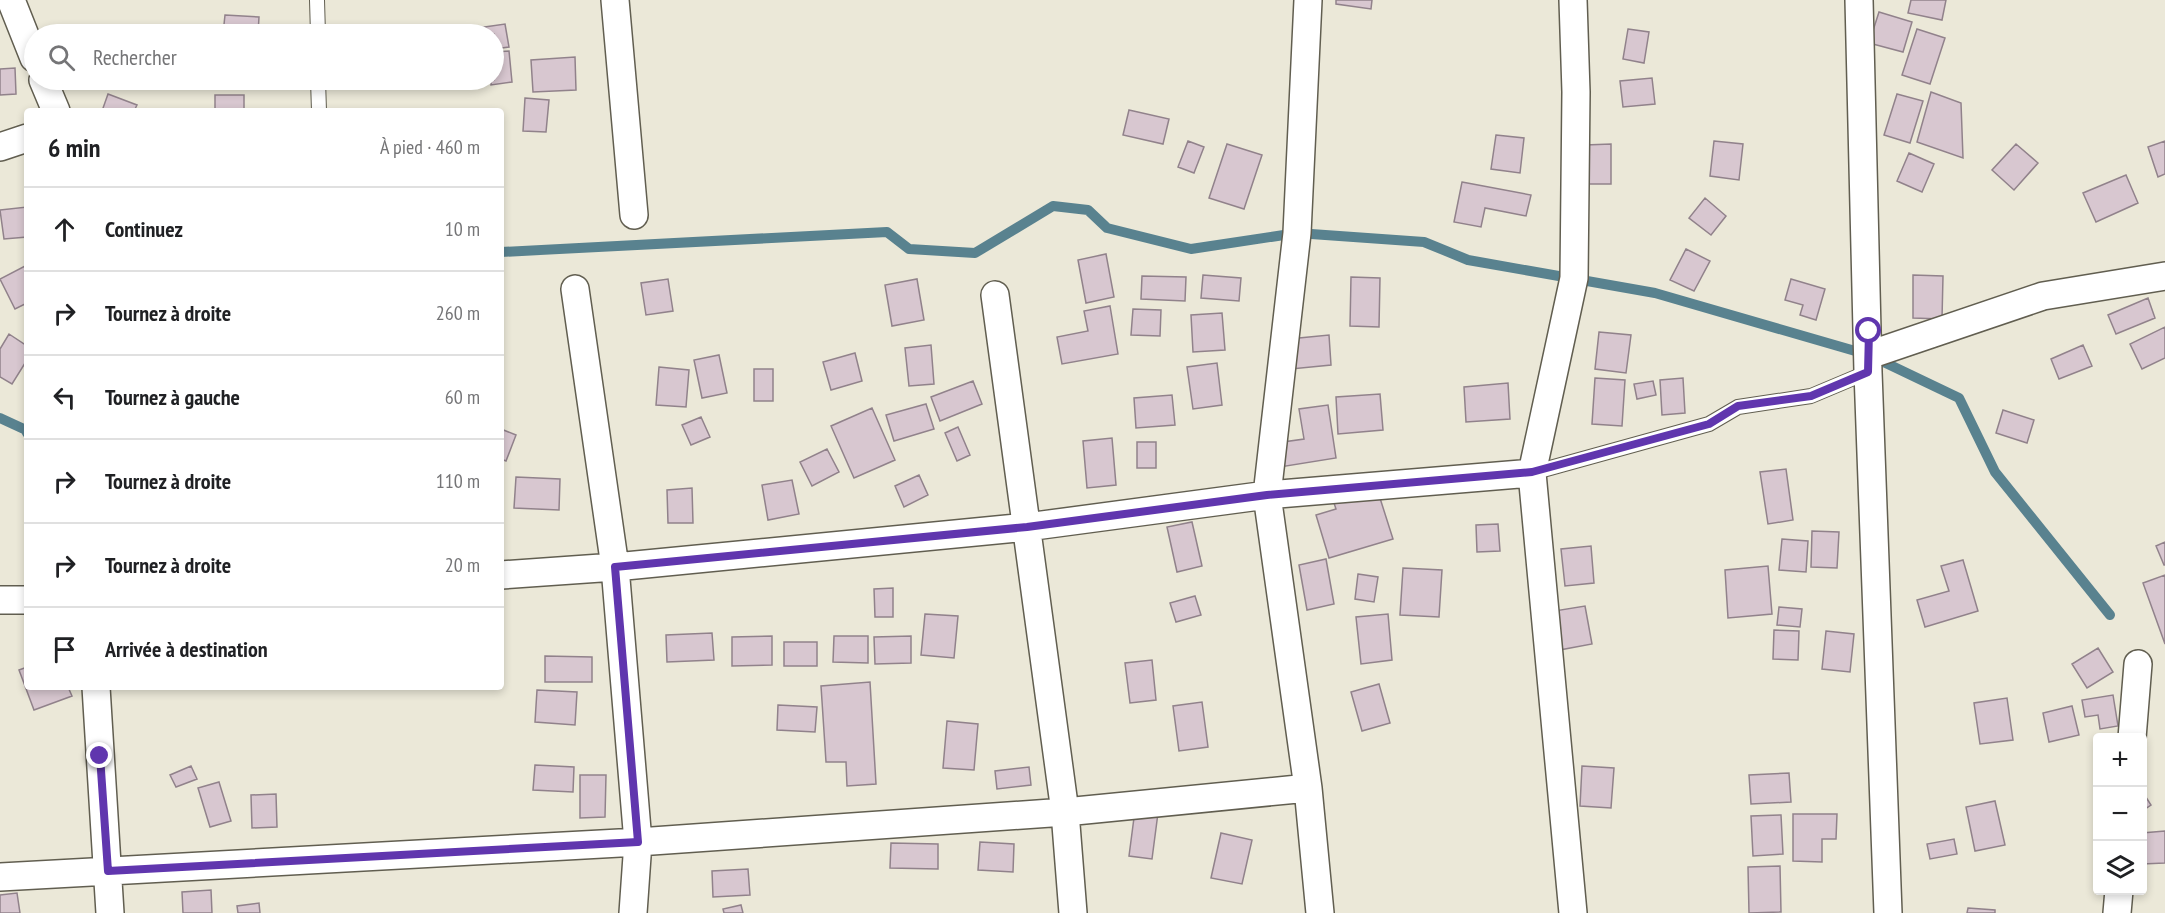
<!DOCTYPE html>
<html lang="fr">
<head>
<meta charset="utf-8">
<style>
	:root { --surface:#fff; --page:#f6f6f6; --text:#202124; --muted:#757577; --line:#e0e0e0 }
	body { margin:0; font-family:"PT Sans Narrow",sans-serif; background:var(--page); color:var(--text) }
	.controls { position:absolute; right:18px; bottom:18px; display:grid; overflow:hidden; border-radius:6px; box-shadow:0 3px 9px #0003 }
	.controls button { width:54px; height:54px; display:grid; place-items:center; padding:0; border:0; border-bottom:2px solid var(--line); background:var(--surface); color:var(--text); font:30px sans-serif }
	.stop { position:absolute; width:18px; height:18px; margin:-14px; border:4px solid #6036ae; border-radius:50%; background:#fff }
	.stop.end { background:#6036ae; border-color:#fff; box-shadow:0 2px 6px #0008 }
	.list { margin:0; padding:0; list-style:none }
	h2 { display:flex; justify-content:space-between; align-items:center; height:78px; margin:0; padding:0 24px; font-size:26px }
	h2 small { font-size:20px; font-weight:400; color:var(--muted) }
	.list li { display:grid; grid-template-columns:39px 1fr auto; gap:18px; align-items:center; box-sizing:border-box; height:84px; padding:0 24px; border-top:2px solid var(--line) }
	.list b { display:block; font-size:22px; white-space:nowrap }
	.list em { font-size:20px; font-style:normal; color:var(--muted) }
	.icon { flex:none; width:33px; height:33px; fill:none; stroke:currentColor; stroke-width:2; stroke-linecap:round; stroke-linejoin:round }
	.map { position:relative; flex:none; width:2165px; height:913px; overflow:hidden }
	.search { position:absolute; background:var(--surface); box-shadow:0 3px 9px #0003; left:24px; top:24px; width:480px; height:66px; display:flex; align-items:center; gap:15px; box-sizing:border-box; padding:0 21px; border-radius:33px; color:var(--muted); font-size:22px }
	.panel { position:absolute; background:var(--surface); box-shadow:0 3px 9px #0003; left:24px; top:108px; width:480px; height:582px; border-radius:6px }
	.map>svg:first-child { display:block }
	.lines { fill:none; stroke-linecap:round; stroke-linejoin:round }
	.stream { stroke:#59828f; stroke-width:10 }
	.building { fill:#d8c7d0; stroke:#91828b; stroke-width:1.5 }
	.lane-casing { stroke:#615e50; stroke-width:16 }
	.street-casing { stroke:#615e50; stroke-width:30 }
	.lane { stroke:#fff; stroke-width:14 }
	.street { stroke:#fff; stroke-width:27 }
	.route { stroke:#6036ae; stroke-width:8 }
</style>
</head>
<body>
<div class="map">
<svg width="2165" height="913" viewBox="0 0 2165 913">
	<rect width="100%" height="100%" fill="#ebe8d8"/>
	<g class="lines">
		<path class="stream" d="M501 252 887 232 909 249 975 253 1053 206 1088 210 1107 228 1191 249 1297 233 1424 242 1468 260 1655 293 1869 355 1959 398 1995 472 2110 615
			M0 418 26 430 27 433"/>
	</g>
	<path class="building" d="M1336 0H1372L1371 9 1336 4Z
		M1911 0H1946L1942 20 1908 13Z
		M1879 12 1912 22 1903 52 1869 43Z
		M225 15 259 17 258 34H223Z
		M505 24 509 47 494 49V34H464V30Z
		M1628 29 1649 32 1644 63 1623 59Z
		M1917 29 1945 38 1930 84 1902 75Z
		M509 51 512 82 491 85V80H494V52Z
		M575 57 576 90 533 92 531 60Z
		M15 68 16 94 0 95V69Z
		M1652 78 1655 104 1623 107 1620 81Z
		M1931 92 1961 103 1963 158 1917 142Z
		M108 94 137 105 134 111H102Z
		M1897 94 1923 101 1910 143 1884 135Z
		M215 95H244V111H215Z
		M525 98 549 100 546 132 523 131Z
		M1129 110 1169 119 1163 144 1123 135Z
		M1496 135 1524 138 1520 173 1491 169Z
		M1188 141 1204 147 1194 173 1178 167Z
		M1714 141 1743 144 1739 180 1710 176Z
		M2165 141V174L2158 177 2148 147Z
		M1227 144 1262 155 1244 209 1209 198Z
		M1611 144V184H1585V145Z
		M2016 144 2038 163 2014 190 1992 170Z
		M1909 153 1934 164 1922 192 1897 181Z
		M2126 175 2138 203 2096 222 2083 193Z
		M1462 182 1531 195 1526 216 1485 208 1481 227 1454 222Z
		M1705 198 1726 216 1711 235 1689 218Z
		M27 207V237L4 239 0 210Z
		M1686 249 1710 261 1694 291 1670 280Z
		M1106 254 1114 297 1086 303 1078 260Z
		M27 265V303L15 309 0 279Z
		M1203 275 1241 278 1239 301 1201 298Z
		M1913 275 1943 276 1942 319 1913 318Z
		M1142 276 1186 277 1185 301 1141 299Z
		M1351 277 1380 278 1379 327 1350 326Z
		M668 279 673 311 646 315 641 283Z
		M917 279 924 320 892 326 885 285Z
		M1791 279 1825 289 1816 320 1800 315 1803 305 1785 300Z
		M2148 298 2155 318 2116 334 2108 315Z
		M1110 306 1118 354 1062 364 1057 337 1088 331 1084 311Z
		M1133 309 1161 310 1160 336 1131 335Z
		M1222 313 1225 350 1193 352 1191 315Z
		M2165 327V358L2142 369 2130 344Z
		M1599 332 1631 335 1626 373 1595 369Z
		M9 334 27 346V360L12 384 0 377V349Z
		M1329 335 1331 365 1291 369 1289 339Z
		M931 345 934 384 909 386 905 348Z
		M2083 345 2092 366 2059 379 2051 359Z
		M855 353 862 381 831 390 823 362Z
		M719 355 727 393 702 398 694 360Z
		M1217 363 1222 405 1193 409 1187 367Z
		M659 367 689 370 686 407 656 405Z
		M754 369H773V401H754Z
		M1595 378 1625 380 1622 426 1592 424Z
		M1683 378 1685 413 1662 415 1660 380Z
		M973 381 982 404 940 421 931 397Z
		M1653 381 1656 395 1637 399 1634 384Z
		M1508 383 1510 419 1466 422 1464 387Z
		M1380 394 1383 430 1338 434 1336 397Z
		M1172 395 1175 425 1136 428 1134 398Z
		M926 404 934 429 894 441 886 415Z
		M1328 405 1336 458 1280 467 1276 443 1304 439 1299 409Z
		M872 408 895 460 854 478 831 426Z
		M2003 410 2034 420 2027 443 1996 433Z
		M701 417 710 437 691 445 682 425Z
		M958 427 970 455 957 461 945 433Z
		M501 429 516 435 506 461 501 459Z
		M1112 438 1116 485 1087 488 1083 441Z
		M1137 442H1156V468H1137Z
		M827 449 839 472 812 486 800 462Z
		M1786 469 1793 520 1768 524 1760 472Z
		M919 475 928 495 904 507 895 486Z
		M516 477 560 479 559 510 514 508Z
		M792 480 799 514 768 520 762 485Z
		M692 488 693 523H668L667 490Z
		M1379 495 1393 539 1329 558 1316 515 1336 509 1333 500Z
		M1192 522 1202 566 1177 572 1167 527Z
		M1498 524 1500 551 1477 552 1476 525Z
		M1812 531 1839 532 1837 568 1811 567Z
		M1782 539 1808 541 1806 572 1779 570Z
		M2165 542V565H2164L2156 546Z
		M1591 546 1594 583 1565 586 1561 549Z
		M1326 559 1334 604 1307 610 1299 565Z
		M1963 560 1978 611 1925 627 1917 600 1949 591 1941 566Z
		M1768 566 1772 614 1728 618 1725 570Z
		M1403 568 1442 570 1439 617 1400 615Z
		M1358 574 1378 577 1374 602 1355 599Z
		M2165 575V644L2143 583Z
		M893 588V617H875L874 589Z
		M1195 596 1201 615 1176 622 1170 603Z
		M1585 606 1592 644 1554 651 1548 612Z
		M1779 607 1802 609 1800 627 1777 625Z
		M925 614 958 616 954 658 921 655Z
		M1388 614 1392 660 1361 664 1356 617Z
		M1774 630 1799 631 1798 660 1773 659Z
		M1826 631 1854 634 1850 672 1822 669Z
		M712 633 714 660 667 662 666 635Z
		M772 636V665L732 666V637Z
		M834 636H868V663L833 662Z
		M911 636V663L875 664 874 637Z
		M784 642H817V666H784Z
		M2098 648 2113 672 2087 688 2072 664Z
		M545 656 592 657V682H545Z
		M1152 660 1156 700 1130 703 1125 663Z
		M27 667V687H68L72 696 34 710 19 670Z
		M870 682 876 784 847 786 846 762H826L821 686Z
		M1379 684 1390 723 1362 731 1351 692Z
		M537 690 577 692 575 725 535 722Z
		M2113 695 2118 726 2100 729 2098 715 2085 717 2082 700Z
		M2007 698 2013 740 1980 744 1974 703Z
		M1202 702 1208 747 1179 751 1173 706Z
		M778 705 817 707 815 732 777 730Z
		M2072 706 2079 735 2049 742 2043 713Z
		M947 721 978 724 974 770 943 768Z
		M535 765 574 767 573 792 533 790Z
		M191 766 197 779 176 787 170 775Z
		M1582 766 1614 768 1611 808 1580 806Z
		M1029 767 1031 785 997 789 995 771Z
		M1789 773 1791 802 1751 804 1749 775Z
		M580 775H606L605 817 580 818Z
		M219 782 231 821 210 827 198 788Z
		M2142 791 2151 805 2142 811Z
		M276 794 277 827 252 828 251 795Z
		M1995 801 2005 845 1975 851 1966 807Z
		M1135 810 1158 813 1152 859 1129 856Z
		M1793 814H1837L1836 839H1822V862L1793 861Z
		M1781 815 1783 854 1753 856 1751 816Z
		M2165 831V863L2142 864V833Z
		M1221 833 1252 840 1242 884 1211 878Z
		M1954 839 1957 854 1930 859 1927 844Z
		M980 842 1014 844 1013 872 978 870Z
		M891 843 938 844V869L890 868Z
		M1780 866 1781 912 1749 913 1748 867Z
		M748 869 750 895 713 897 712 871Z
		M211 890 212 913H183L182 892Z
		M17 893 20 913H0V895Z
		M259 903 260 913H238L237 906Z
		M741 905 743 913H724L723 909Z
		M1968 908 1995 910V913H1967Z"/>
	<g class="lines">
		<defs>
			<path id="lane" d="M317 0 318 34
				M318 80 319 111
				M1532 473 1709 424 1738 407 1811 396 1868 372"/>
			<path id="street" d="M11 0 34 58
				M615 0 634 215
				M1308 0 1297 233 1267 495 1308 788 1320 913
				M1859 0 1868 372 1888 913
				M43 80 56 111
				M0 147 27 138
				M575 289 615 567 638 842 633 913
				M995 295 1065 812 1073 913
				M1869 355 2043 296 2165 276
				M501 575 615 567 1027 527 1267 495 1532 473
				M0 600H27
				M96 687 110 913
				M2132 738 2138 664
				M0 877 638 842 1065 812 1308 788
				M1573 913 1532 473 1574 278 1576 92 1573 0
				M2117 913 2119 890"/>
		</defs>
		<use href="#lane" class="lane-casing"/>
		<use href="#street" class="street-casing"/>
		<use href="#lane" class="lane"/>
		<use href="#street" class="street"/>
	</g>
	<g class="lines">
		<path class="route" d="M100 756 108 871 638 842 615 567 1027 527 1267 495 1532 472 1709 424 1738 406 1811 396 1868 372 1869 331"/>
	</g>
</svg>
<div class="controls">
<button>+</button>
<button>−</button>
<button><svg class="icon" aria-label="layers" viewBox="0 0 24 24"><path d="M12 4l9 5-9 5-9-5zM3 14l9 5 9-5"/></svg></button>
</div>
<div class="stop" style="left:1869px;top:331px"></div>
<div class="stop end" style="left:100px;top:756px"></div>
<div class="search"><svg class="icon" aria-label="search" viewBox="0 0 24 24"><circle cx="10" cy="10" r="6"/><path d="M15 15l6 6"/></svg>Rechercher</div>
<section class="panel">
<h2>6 min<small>À pied · 460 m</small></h2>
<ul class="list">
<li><svg class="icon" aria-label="ahead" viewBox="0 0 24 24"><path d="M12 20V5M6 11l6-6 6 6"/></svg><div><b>Continuez</b></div><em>10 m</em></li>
<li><svg class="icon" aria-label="right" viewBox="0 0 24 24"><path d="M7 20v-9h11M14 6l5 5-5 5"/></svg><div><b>Tournez à droite</b></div><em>260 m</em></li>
<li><svg class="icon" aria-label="left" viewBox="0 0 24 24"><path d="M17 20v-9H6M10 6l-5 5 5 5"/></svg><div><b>Tournez à gauche</b></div><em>60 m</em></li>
<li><svg class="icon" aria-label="right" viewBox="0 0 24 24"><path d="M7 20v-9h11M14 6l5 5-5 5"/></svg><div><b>Tournez à droite</b></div><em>110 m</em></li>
<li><svg class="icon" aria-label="right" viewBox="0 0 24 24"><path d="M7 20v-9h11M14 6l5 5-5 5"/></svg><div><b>Tournez à droite</b></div><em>20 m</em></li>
<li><svg class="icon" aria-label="arrive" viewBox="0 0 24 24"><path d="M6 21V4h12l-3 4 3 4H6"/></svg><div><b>Arrivée à destination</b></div></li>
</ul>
</section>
</div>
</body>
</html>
